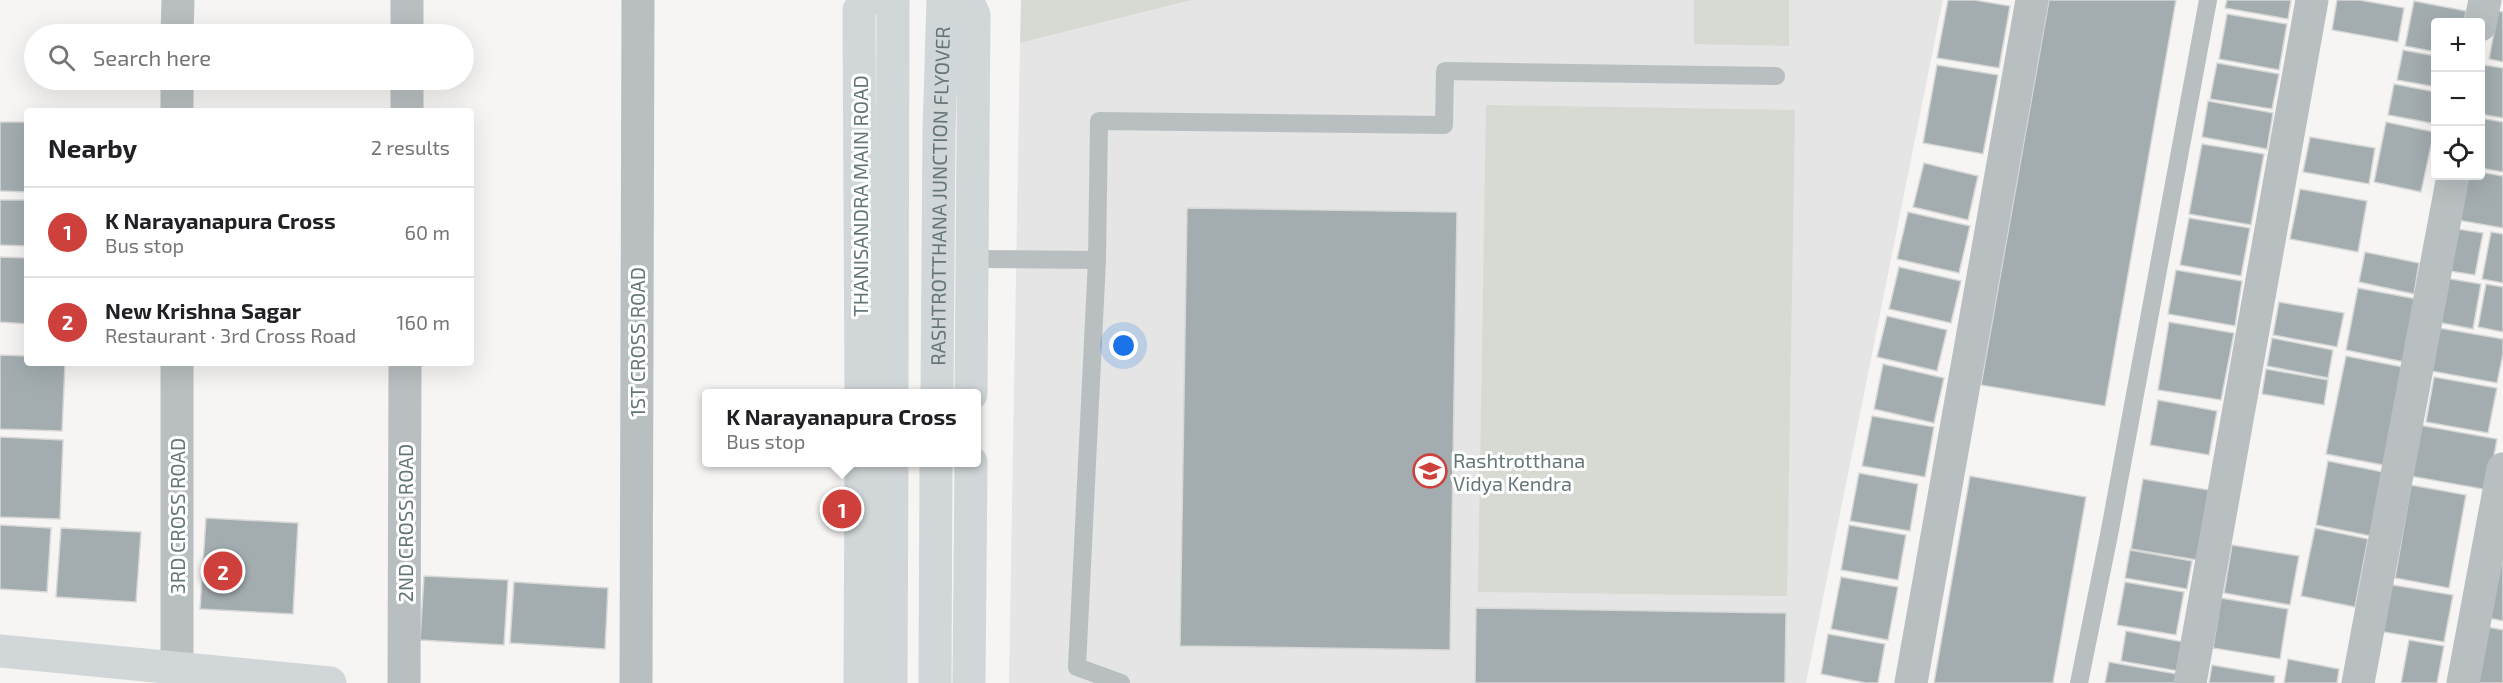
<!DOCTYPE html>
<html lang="en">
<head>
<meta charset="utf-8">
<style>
	:root { --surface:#fff; --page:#f6f6f6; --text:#202124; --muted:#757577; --line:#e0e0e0; --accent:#cd403c }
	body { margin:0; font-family:"Exo 2",sans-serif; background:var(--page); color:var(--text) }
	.controls { position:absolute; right:18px; top:18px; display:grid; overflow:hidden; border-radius:6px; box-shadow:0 6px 24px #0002 }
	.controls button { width:54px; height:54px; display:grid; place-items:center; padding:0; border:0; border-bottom:2px solid var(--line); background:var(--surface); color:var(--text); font:30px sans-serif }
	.you { position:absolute; left:1124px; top:346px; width:21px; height:21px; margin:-15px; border:4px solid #fff; border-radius:50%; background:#1a73e8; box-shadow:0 0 0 9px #1a73e833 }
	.badge { display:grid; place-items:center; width:39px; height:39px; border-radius:50%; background:var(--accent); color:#fff; font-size:20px; font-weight:700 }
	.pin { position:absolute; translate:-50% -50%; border:3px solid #fff; box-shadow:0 2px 6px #0006 }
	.popup { position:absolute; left:702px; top:389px; width:279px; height:78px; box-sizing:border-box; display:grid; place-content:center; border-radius:6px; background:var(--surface); filter:drop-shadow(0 2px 4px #0005); font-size:20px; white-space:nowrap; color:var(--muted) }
	.popup b { font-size:22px; color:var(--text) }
	.popup::after { content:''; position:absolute; left:50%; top:100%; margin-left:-12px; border:12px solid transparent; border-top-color:var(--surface) }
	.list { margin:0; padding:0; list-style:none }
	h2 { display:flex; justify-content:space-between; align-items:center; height:78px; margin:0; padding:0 24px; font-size:26px }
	h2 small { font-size:20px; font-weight:400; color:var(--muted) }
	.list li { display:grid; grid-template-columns:39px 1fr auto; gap:18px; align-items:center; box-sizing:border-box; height:90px; padding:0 24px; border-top:2px solid var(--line) }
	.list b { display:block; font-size:22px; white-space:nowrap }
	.list p { margin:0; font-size:20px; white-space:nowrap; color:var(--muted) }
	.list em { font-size:20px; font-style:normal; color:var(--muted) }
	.icon { flex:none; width:33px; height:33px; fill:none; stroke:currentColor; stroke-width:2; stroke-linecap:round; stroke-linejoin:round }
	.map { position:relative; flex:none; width:2503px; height:683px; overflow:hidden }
	.search { position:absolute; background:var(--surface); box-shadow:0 6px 24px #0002; left:24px; top:24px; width:450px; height:66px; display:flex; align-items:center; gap:15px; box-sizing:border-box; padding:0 21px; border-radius:33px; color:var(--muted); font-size:22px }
	.panel { position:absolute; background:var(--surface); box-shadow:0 6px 24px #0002; left:24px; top:108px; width:450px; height:258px; border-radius:6px }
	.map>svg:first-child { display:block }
	.built { fill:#e4e5e4 }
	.green { fill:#d7dad3 }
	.building { fill:#a3adaf; stroke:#d7d7d6; stroke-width:1.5 }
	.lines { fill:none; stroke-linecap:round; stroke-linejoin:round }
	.lane { stroke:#b9bfc1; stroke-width:18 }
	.street { stroke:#b9bfc1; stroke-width:33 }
	.secondary { stroke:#d1d6d8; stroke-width:33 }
	.primary { stroke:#d1d6d8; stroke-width:33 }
	.labels { text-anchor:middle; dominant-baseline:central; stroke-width:6; stroke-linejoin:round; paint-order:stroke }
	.street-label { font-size:20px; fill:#65767a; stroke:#fff }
	.poi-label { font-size:20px; fill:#65767a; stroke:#fff; text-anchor:start }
</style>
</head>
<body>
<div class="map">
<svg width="2503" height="683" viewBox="0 0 2503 683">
	<rect width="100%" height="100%" fill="#f6f5f3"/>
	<path class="built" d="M1192 0H1943L1806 683H1009L1020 43Z"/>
	<path class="green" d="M1021 0H1192L1020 43Z
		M1694 0H1789V46L1694 44Z
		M1486 105 1795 110 1787 596 1478 592Z"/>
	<path class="building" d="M1948 0H1974L2010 6 1999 68 1937 58Z
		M2049 0H2176L2105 406 1981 385Z
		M2227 0H2291L2288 19 2225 8Z
		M2337 0H2359L2404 8 2398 42 2332 30Z
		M2414 1 2466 11 2464 22H2436V52L2405 46Z
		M2498 11 2503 12V62L2489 59Z
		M2227 14 2287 24 2279 70 2219 59Z
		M2403 50 2436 56V87L2397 80Z
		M2217 63 2279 74 2272 109 2210 99Z
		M1937 65 1998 75 1983 154 1923 143Z
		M2484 65 2503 68V118L2480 114V87Z
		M2394 84 2436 92V124L2388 115Z
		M2208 101 2273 113 2267 149 2202 137Z
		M2480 118 2503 122V172L2480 168Z
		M0 122H27V192L0 191Z
		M2386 122 2434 132 2421 192 2374 182Z
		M2310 137 2375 148 2369 184 2303 172Z
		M2202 144 2264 154 2251 225 2189 214Z
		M1924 163 1978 176 1968 220 1913 207Z
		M2480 172 2503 176V228L2457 220 2465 176H2480Z
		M2300 189 2367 201 2358 252 2290 239Z
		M0 200H27V246L0 245Z
		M1187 208 1457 212 1450 650 1180 646Z
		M1908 212 1970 226 1959 273 1897 259Z
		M2189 218 2250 228 2241 276 2180 265Z
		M2451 228 2483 233 2475 275 2443 270Z
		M2491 232 2503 234V283L2482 279Z
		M2365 252 2419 263 2414 294 2359 282Z
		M0 257 27 258V324L0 322Z
		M1899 267 1961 281 1951 323 1889 309Z
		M2176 270 2242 281 2235 326 2168 314Z
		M2445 278 2481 284 2473 329 2437 322Z
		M2486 284 2503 287V332L2478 327Z
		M2358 288 2417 299 2404 362 2346 350Z
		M2279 302 2344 313 2337 347 2273 335Z
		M1887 316 1947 330 1937 371 1877 357Z
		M2169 322 2234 333 2221 400 2158 390Z
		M2439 328 2503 339V354L2497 383 2431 371Z
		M2272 338 2333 350 2328 378 2267 366Z
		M0 355 27 356V363H65L62 431 0 429Z
		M2346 356 2403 367 2383 465 2326 454Z
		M1883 364 1944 378 1934 423 1874 409Z
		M2266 369 2328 380 2324 405 2262 394Z
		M2434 377 2497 388 2488 433 2426 422Z
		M2158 400 2217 411 2209 455 2150 445Z
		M1872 416 1934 427 1925 477 1862 466Z
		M2419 425 2497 439 2488 490 2410 476Z
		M0 437 63 440 60 519 0 517Z
		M2328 461 2383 472 2371 536 2316 525Z
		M1859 473 1918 484 1910 531 1850 521Z
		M1970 476 2086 497 2053 683H1934Z
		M2143 479 2209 490 2197 560 2131 549Z
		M2411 485 2466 495 2449 588 2395 578Z
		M206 518 298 523 293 614 200 609Z
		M0 525 51 528 47 592 0 589Z
		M1849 525 1906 535 1898 580 1841 570Z
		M61 528 141 532 136 602 56 597Z
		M2315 528 2368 539 2355 607 2301 596Z
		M2232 545 2299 556 2290 605 2224 593Z
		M2130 550 2192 561 2187 589 2125 578Z
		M2503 558V621L2484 617Z
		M424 576 508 580 504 645 420 640Z
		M1841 577 1898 587 1888 640 1831 629Z
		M514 582 608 588 605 649 510 643Z
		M2125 582 2184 592 2176 635 2117 625Z
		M2387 584 2453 595 2444 642 2378 631Z
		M2221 598 2288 609 2280 659 2213 648Z
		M1476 608 1786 613 1785 683H1475Z
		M2483 626 2503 630V683H2474Z
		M2126 631 2183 642 2178 671 2121 661Z
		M1828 634 1885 644 1878 683H1866L1821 674Z
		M2409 640 2444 646 2437 683H2401Z
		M2288 659 2339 669 2337 683H2284Z
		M2109 662 2177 674 2175 683H2105Z
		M2212 665 2275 676 2274 683H2209Z"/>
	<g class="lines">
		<path class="lane" d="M972 259 1097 260 1099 121 1444 125 1445 71 1776 76
			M1097 260 1077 667 1121 683
			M2079 683 2109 535 2208 0"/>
		<path class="street" d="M2480 25 2485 0
			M177 34 178 0
			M407 34V0
			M177 111V80
			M407 111V80
			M177 668V363
			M404 683 405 363
			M636 683 638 0
			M1911 683 2032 0
			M2190 683 2312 0
			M2358 683 2453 176
			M2463 683 2503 469"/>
		<path class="secondary" d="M0 651 330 683"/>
		<g class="primary">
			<path d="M967 0 974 15 971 394"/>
			<path d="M861 394 859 10 866 0"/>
			<path d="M892 394 893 0"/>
			<path id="s1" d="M937 394 939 133 943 0"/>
			<path d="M860 683 861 462"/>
			<path d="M891 683 892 462"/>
			<path d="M935 683 936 462"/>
			<path d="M969 683 971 462"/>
		</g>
	</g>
	<defs>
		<symbol id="school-ring" viewBox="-11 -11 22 22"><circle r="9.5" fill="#fff" stroke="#cd403c" stroke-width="1.5"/><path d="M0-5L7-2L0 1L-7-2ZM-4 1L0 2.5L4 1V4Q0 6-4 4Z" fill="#cd403c"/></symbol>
	</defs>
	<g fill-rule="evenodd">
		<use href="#school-ring" x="1411" y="452" width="38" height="38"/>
	</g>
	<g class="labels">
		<g class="street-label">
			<text transform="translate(860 196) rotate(-90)">THANISANDRA MAIN ROAD</text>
			<text stroke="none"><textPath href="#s1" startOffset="198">RASHTROTTHANA JUNCTION FLYOVER</textPath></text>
			<text transform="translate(637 342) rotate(-90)">1ST CROSS ROAD</text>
			<text transform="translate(177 516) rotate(-90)">3RD CROSS ROAD</text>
			<text transform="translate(405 523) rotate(-90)">2ND CROSS ROAD</text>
		</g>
		<g class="poi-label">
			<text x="1453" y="460">Rashtrotthana<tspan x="1453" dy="23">Vidya Kendra</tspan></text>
		</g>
	</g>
</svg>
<div class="controls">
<button>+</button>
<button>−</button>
<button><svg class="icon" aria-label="locate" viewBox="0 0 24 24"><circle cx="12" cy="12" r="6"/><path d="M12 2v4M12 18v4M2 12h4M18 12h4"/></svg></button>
</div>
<div class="you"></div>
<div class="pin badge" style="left:842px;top:509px">1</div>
<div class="popup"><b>K Narayanapura Cross</b>Bus stop</div>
<div class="pin badge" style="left:223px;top:571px">2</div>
<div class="search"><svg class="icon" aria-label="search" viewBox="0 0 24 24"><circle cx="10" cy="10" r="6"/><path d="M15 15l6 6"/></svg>Search here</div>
<section class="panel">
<h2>Nearby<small>2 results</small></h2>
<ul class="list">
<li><span class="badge">1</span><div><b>K Narayanapura Cross</b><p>Bus stop</p></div><em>60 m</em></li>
<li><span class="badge">2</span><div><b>New Krishna Sagar</b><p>Restaurant · 3rd Cross Road</p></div><em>160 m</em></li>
</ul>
</section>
</div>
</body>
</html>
